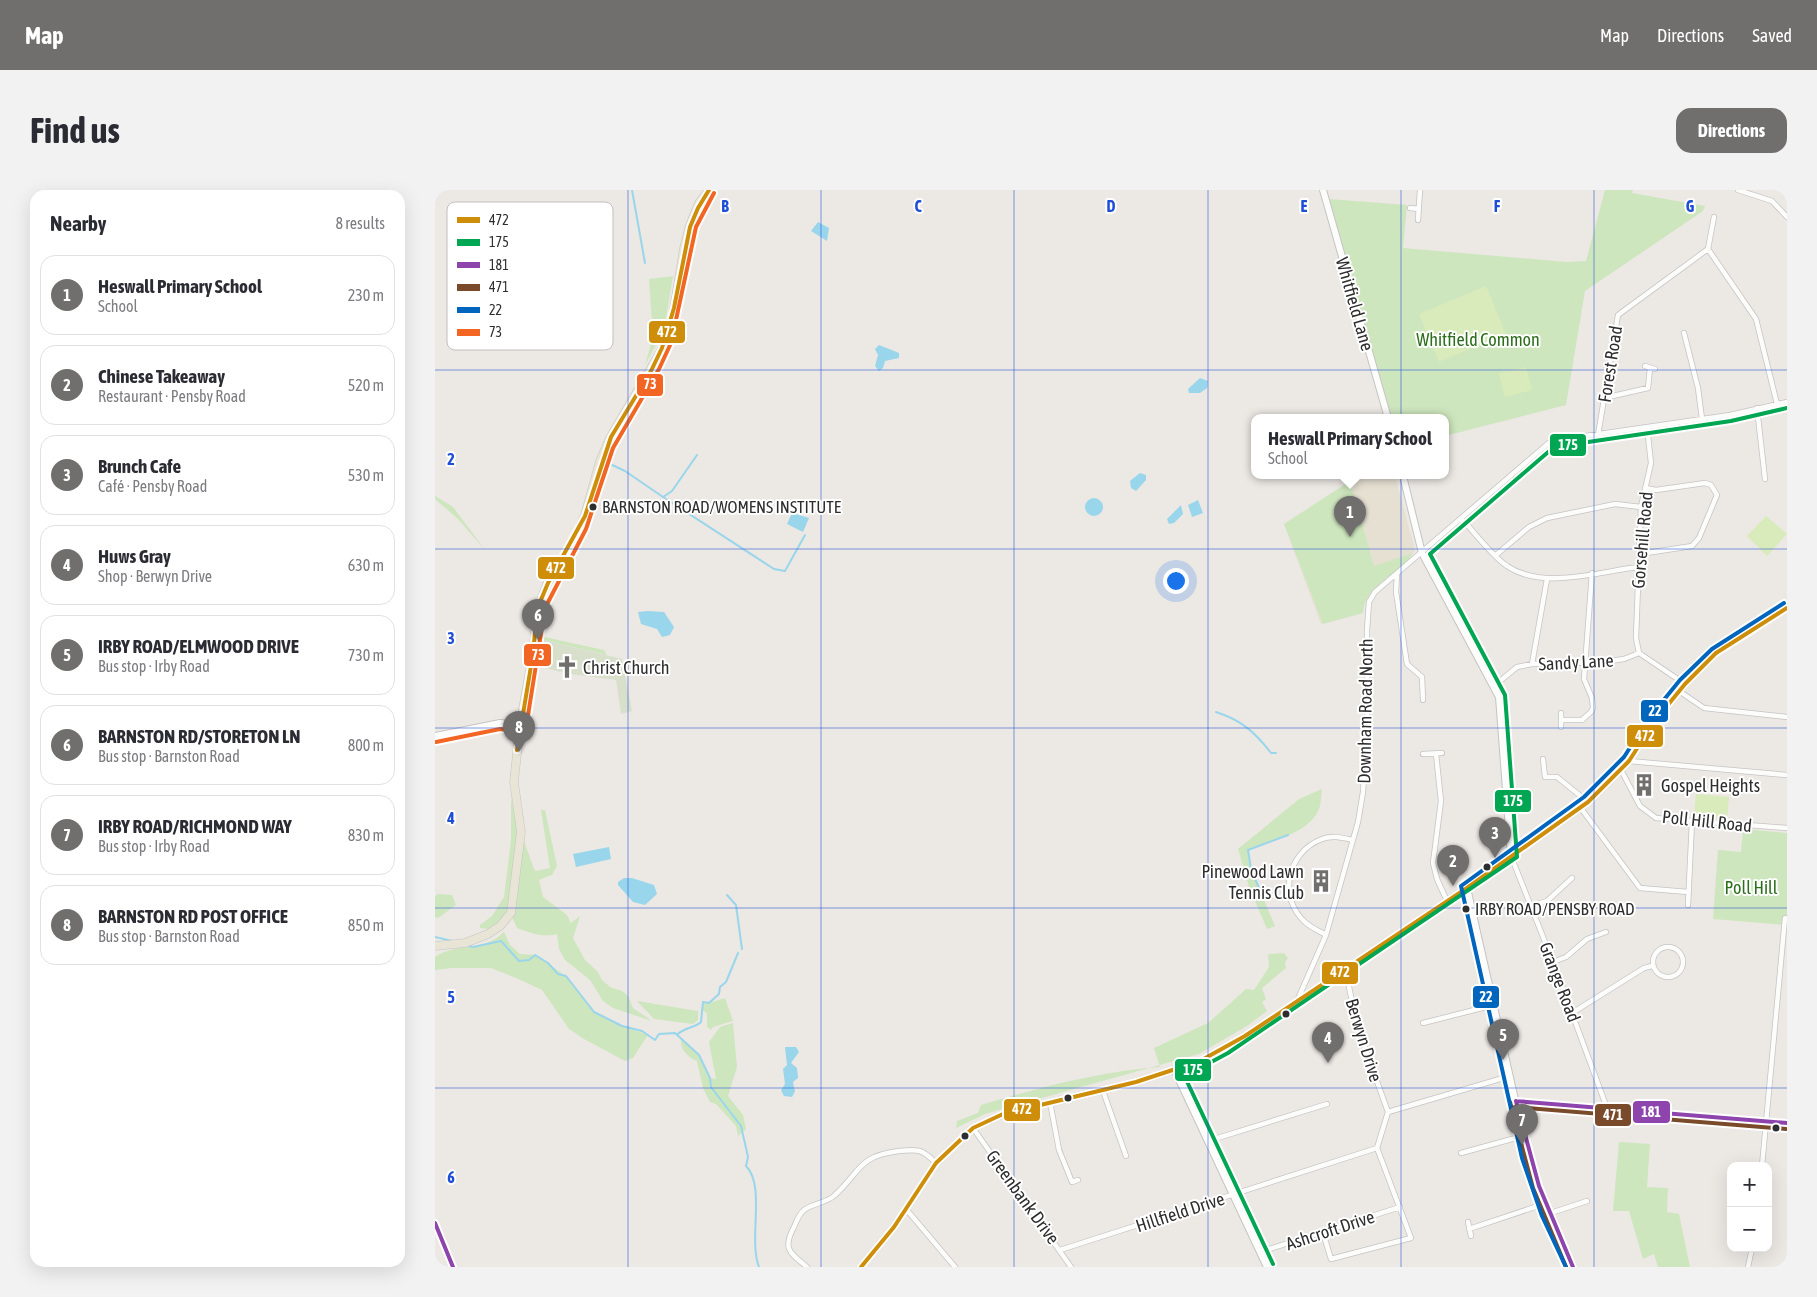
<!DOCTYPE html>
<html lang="en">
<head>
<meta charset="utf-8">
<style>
	:root { --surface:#fff; --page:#f2f2f3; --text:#2b2b33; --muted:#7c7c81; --line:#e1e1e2; --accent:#706f6e }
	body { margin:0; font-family:"Asap Condensed",sans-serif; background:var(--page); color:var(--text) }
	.controls { position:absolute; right:15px; bottom:15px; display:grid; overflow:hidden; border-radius:10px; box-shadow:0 5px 20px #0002 }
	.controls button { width:45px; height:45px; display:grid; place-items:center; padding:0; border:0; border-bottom:1px solid var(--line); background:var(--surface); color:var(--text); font:25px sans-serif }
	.you { position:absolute; left:740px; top:390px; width:18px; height:18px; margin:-12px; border:4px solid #fff; border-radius:50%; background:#1a73e8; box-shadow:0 0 0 8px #1a73e833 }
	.badge { display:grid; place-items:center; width:32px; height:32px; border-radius:50%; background:var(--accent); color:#fff; font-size:16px; font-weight:700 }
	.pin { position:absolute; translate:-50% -41px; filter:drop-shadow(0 1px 2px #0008) }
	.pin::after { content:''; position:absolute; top:26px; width:18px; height:15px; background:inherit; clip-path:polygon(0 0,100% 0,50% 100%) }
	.popup { position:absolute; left:816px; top:224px; width:198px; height:65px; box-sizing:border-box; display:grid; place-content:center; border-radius:10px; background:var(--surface); filter:drop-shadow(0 1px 4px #0005); font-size:16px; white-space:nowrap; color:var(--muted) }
	.popup b { font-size:19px; color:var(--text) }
	.popup::after { content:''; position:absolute; left:50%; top:100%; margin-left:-10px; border:10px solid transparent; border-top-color:var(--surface) }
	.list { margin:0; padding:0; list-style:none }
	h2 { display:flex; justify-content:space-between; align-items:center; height:65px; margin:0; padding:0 20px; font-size:21px }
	h2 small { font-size:16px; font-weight:400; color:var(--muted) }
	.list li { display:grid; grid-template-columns:32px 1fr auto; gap:15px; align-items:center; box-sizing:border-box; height:80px; margin:0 10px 10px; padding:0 10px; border:1px solid var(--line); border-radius:15px }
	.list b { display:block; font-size:19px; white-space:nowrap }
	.list p { margin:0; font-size:16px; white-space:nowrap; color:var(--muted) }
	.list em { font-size:16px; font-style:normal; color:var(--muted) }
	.map { position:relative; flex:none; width:1352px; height:1077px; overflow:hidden; border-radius:15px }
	header { display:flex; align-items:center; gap:30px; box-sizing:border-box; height:70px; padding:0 25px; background:var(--accent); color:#fff }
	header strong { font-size:24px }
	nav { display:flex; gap:28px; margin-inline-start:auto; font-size:18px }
	.intro { display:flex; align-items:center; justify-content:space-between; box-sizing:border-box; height:120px; padding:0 30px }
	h1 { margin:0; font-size:35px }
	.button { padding:12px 22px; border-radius:15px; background:var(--accent); color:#fff; font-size:18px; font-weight:700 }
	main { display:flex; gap:30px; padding:0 30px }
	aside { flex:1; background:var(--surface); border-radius:15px; box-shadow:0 5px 20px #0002 }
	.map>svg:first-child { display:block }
	.education { fill:#e6e0d3 }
	.green { fill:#cee6be }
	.cemetery { fill:#d8e0cc }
	.pitch { fill:#d9eabb }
	.water { fill:#99d6ec }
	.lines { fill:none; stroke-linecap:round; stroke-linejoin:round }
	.stream { stroke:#99d6ec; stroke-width:2 }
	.street-casing { stroke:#c5c4c5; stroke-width:6 }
	.secondary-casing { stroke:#c5c4c5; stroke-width:8 }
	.primary-casing { stroke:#c6c5c4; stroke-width:9 }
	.street { stroke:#fcfcfb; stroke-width:4.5 }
	.secondary { stroke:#fcfcfb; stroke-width:6 }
	.primary { stroke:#e8e4d6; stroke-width:8 }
	.bus-1-casing { stroke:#fff; stroke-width:8 }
	.bus-2-casing { stroke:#fff; stroke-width:8 }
	.bus-3-casing { stroke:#fff; stroke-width:8 }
	.bus-4-casing { stroke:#fff; stroke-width:8 }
	.bus-5-casing { stroke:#fff; stroke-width:8 }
	.bus-6-casing { stroke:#fff; stroke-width:8 }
	.bus-1 { stroke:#cf8e09; stroke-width:4 }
	.bus-2 { stroke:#00a651; stroke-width:4 }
	.bus-3 { stroke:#8e44ad; stroke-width:4 }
	.bus-4 { stroke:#7a4b2a; stroke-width:4 }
	.bus-5 { stroke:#0065bd; stroke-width:4 }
	.bus-6 { stroke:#f26522; stroke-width:4 }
	.grid { fill:none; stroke:#1d4ed8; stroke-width:1; stroke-opacity:0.55 }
	.bus-dot { fill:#2e2e2e; stroke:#fff; stroke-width:2 }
	.labels { text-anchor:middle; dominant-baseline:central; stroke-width:4; stroke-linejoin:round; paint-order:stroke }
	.bus-label { font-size:17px; fill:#2e2e2e; stroke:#fff; text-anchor:start }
	.street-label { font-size:18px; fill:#2e2e2e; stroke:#fff }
	.park-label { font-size:18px; fill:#2c6e1b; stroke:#fff }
	.poi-label { font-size:18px; fill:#2e2e2e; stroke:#fff; text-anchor:start }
	.key { fill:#fff; stroke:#c0c0c0; stroke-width:1 }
	.key-label { font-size:14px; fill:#2e2e2e }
	.grid-label { font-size:16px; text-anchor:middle; font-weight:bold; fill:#1d4ed8; stroke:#fff; stroke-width:4; stroke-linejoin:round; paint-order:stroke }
	.line-badge { stroke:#fff; stroke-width:2 }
	.badge-label { font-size:14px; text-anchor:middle; font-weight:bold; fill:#fff }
</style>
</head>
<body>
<header>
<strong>Map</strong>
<nav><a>Map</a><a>Directions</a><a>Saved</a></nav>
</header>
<div class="intro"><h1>Find us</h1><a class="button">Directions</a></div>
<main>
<aside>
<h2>Nearby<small>8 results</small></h2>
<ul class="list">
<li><span class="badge">1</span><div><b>Heswall Primary School</b><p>School</p></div><em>230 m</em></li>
<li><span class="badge">2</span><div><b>Chinese Takeaway</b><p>Restaurant · Pensby Road</p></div><em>520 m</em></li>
<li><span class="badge">3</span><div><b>Brunch Cafe</b><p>Café · Pensby Road</p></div><em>530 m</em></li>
<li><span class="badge">4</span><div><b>Huws Gray</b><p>Shop · Berwyn Drive</p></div><em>630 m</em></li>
<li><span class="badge">5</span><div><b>IRBY ROAD/ELMWOOD DRIVE</b><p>Bus stop · Irby Road</p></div><em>730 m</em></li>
<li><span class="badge">6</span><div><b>BARNSTON RD/STORETON LN</b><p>Bus stop · Barnston Road</p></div><em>800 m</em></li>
<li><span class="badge">7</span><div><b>IRBY ROAD/RICHMOND WAY</b><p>Bus stop · Irby Road</p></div><em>830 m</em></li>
<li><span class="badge">8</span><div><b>BARNSTON RD POST OFFICE</b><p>Bus stop · Barnston Road</p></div><em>850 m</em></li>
</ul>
</aside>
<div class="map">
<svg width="1352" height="1077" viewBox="0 0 1352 1077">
	<rect width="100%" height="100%" fill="#ece8e4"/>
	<path class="education" d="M925 286H960L980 360 976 366 938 400 929 414 928 423 886 434 849 334Z"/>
	<path class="green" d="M1170 0H1198L1197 3 1270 16 1268 21 1150 101 1131 215 1010 246V228H955L894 9 972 15 968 58 1132 72 1151 71Z
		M238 86 229 140 210 175 218 147 214 89Z
		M915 291 939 376 978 363C964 386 930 393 928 423L888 434 849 334Z
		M0 306 18 317 51 361 23 329 0 309Z
		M109 447 169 460 172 465 104 449Z
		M887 599C886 605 886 614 884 619 874 644 835 651 814 660L816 679 840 736 832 739 814 697 803 659 864 609Z
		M76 608 84 642 73 720 65 731 54 739 45 738V735L57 726 69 707 76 650Z
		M106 620H110L122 676 117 685 104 690 108 707 132 725 136 733 145 726 138 748 150 770 163 782 167 790 175 797 187 801 193 806 198 818 217 831 178 818 168 811 155 790 130 770 124 759 122 744C107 748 96 743 82 738L77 727 89 651 99 679 101 681 115 678Z
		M1308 639 1352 643V735L1278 729 1283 660 1306 662Z
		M2 704 17 705 21 715 3 728 0 727V707Z
		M69 742 75 755 85 764 100 765 131 786 159 822 187 836 213 845 198 868 190 871 149 849 134 839 107 800 81 788 56 778H17L0 780V767C24 751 46 764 69 742Z
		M849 763 853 768 850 772 851 778 827 798 831 809 827 812 832 821 812 836 764 864 550 924 521 938 522 931 543 923 546 915C602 898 667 881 725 877L719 858 773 833 811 799 819 800 834 777 833 764Z
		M290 808 298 831 278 837 276 840 272 837V824L268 820V812L271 814Z
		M202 811 263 821V830L258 834 219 829Z
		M298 833 302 877 293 906 308 925 311 939 303 946 301 936 281 914 275 912 268 898 262 871C252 867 245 859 246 849L264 865 275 888 281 889 274 852 285 837Z
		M1184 952 1215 954 1212 997 1233 998 1232 1022 1244 1024 1255 1077H1223L1219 1064 1208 1069 1194 1021H1178Z"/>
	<path class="cemetery" d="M104 449 187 469 197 521 186 524 181 490 135 484 101 476Z"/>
	<path class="pitch" d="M1051 96 1071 144 1004 172 984 124Z
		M1091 177 1097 200 1070 207 1064 183Z
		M1331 326 1352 344 1332 366 1312 346Z
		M1261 604 1294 607 1292 629 1259 626Z"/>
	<path class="water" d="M383 32 394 38 392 51 376 41Z
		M444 155 464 163V168L450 171 448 178 444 181 440 176 443 165 440 159Z
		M765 188 773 191 772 198 765 203H754L753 199Z
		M705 283 711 285V290L701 301 696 298 695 291Z
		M650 317a9 9 0 1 1 18 0a9 9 0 1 1-18 0Z
		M763 310 768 323 757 327 753 315Z
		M746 315 748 324 739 333 734 334 732 329Z
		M357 323 374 328 368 342 352 334Z
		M213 421 229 422 239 437 235 445 227 447 222 439 206 434 203 422Z
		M174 657 176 669 141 677 138 664Z
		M189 688H197L219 695 222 704 210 715 198 712 183 695V692Z
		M350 857H361L364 862 356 873 362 878 363 888 358 892 360 901 357 907 349 906 346 900 350 894 348 879 352 875Z"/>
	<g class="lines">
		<path class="stream" d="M197 0 210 73
			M175 274 190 281 228 307 237 301 262 265
			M228 307 339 379 350 381 370 345
			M781 522C806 530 820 542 836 563H841
			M824 698 816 679 813 660 853 645
			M292 705 301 715 307 759
			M0 747 17 751
			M31 755 38 757 66 751 84 771 94 770 100 765 113 773 123 784 131 786 159 822 187 836 207 841 220 850 224 844 240 843 264 865 275 888 276 897 306 936 313 967 311 976C331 996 313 1050 324 1077
			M242 845C247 838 260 838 266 832L268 812 274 813 284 804 285 797 291 792 303 763"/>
		<defs>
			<path id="street" d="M1303 0 1337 11 1352 27
				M975 18 984 19
				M1279 27 1273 59 1321 129 1342 214
				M983 30 985 0
				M1249 143 1263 198 1267 229
				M1210 176 1220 179
				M1169 208 1213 198 1215 178
				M1322 218 1330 289
				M1163 245 1183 125 1273 59
				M1027 329C1039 342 1058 367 1072 376 1107 400 1163 382 1203 377
				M1205 364 1257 356 1264 348 1282 305 1276 295 1270 293 1221 300 1210 298
				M1061 365 1094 337 1112 328 1180 314 1206 317
				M962 384 961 402 972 474 987 487 988 510
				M1204 463 1201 448 1206 317 1216 273 1212 237
				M1097 474 1112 389
				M1059 496 1082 477 1097 474 1168 472 1189 469 1204 463 1250 494
				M1244 501 1269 518 1352 527
				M1126 523V537
				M1126 530H1147L1156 522 1158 518 1157 508 1149 489 1157 383
				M988 564 1007 563
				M1001 564 1006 611 998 673 1002 689 1012 711
				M1108 569 1110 587H1122L1153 612
				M1194 571 1352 585
				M1186 580 1205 616 1221 628 1352 638
				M1145 617 1205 698 1253 702
				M1076 666 1118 772 1172 918
				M1253 715 1257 631
				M1097 716 1112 711 1137 688
				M891 745C884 741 877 738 871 733 842 708 852 662 887 649 897 645 908 648 918 650
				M1218 772a15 15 0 1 1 30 0a15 15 0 1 1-30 0Z
				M1118 772 1131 767 1152 749 1171 742
				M911 777C917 828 936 874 953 922
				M862 811 891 745 923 632 928 602 932 540V440L934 412 940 402 1116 251 1295 225 1352 212
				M1137 823 1209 778 1217 776
				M988 833 1059 815
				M668 901 691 966
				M1081 911 1352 933
				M615 912 624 960 637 992 643 990
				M953 922 1075 886
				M538 938 636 1077
				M773 951 892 914
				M942 958 953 922
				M1026 963 1088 946
				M1327 976 1350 728
				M471 1019 520 1077
				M1113 1024 1152 1011
				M1033 1032 1036 1046
				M0 1033 18 1077
				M1034 1039 1109 1014
				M888 1043 896 1069 976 1048 942 958
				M625 1060 942 958
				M825 1062 965 1017
				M372 1077C355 1063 347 1059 359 1037 361 1032 364 1024 369 1020 378 1013 392 1013 400 1005 426 981 423 966 464 961 483 959 487 959 501 973
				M1313 1077 1317 1058"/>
			<path id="secondary" d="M888 0 953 228
				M968 286 987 363 1064 507 1076 666
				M0 546 65 533 85 535
				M1032 698 1093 967 1113 1024 1138 1077
				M739 879 832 1077
				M426 1077 459 1037 501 973 538 938 568 924 701 892 765 871 810 846 1032 698 1153 612 1194 571 1219 532 1250 494 1281 463 1319 437 1352 418"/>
			<path id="primary" d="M0 756 30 753 53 744 65 736 76 723 86 642 79 592 85 535 97 469 103 418 112 394 140 348 150 325 165 271 175 248 227 159 237 131 249 58 255 35 264 13 274 0"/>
		</defs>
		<use href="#street" class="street-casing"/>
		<use href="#secondary" class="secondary-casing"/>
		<use href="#primary" class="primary-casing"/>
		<use href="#street" class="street"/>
		<use href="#secondary" class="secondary"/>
		<use href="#primary" class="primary"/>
		<defs>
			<path id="bus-1" d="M82 560 97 470 103 417 113 393 150 326 176 247 216 181 227 158 239 118 255 37 263 18 274 0
				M426 1077 459 1037 501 973 538 938 568 924 701 892 765 871 810 846 1032 698 1153 612 1194 571 1219 532 1250 494 1281 463 1352 418"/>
			<path id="bus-2" d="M838 1074 748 883 767 877 793 863 1082 667 1070 505 995 364 1119 257 1296 231 1352 218"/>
			<path id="bus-3" d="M1081 911 1352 933
				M1081 911 1104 996 1138 1077
				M0 1033 18 1077"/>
			<path id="bus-4" d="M1075 912 1098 998 1131 1077
				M1080 917 1351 939"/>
			<path id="bus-5" d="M1131 1077 1107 1026 1087 968 1026 696 1149 607 1189 567 1214 528 1245 490 1277 459 1349 413"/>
			<path id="bus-6" d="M1 552 65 539 86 541 91 538 110 418 151 339 178 258 224 179 236 153 261 37 279 3"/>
		</defs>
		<use href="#bus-1" class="bus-1-casing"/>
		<use href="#bus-2" class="bus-2-casing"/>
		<use href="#bus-3" class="bus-3-casing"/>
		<use href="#bus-4" class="bus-4-casing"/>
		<use href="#bus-5" class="bus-5-casing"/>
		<use href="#bus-6" class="bus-6-casing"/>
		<use href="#bus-1" class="bus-1"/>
		<use href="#bus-2" class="bus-2"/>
		<use href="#bus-3" class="bus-3"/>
		<use href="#bus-4" class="bus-4"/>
		<use href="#bus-5" class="bus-5"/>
		<use href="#bus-6" class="bus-6"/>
	</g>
	<path class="grid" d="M193 0V1077M386 0V1077M579 0V1077M773 0V1077M966 0V1077M1159 0V1077M0 180H1352M0 359H1352M0 538H1352M0 718H1352M0 898H1352"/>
	<defs>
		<symbol id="church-bare" viewBox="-9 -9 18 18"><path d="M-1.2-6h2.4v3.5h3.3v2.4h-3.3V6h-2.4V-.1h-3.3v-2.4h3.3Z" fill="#706f6e" stroke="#fff" stroke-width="2.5" paint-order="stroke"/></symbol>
		<symbol id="building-bare" viewBox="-9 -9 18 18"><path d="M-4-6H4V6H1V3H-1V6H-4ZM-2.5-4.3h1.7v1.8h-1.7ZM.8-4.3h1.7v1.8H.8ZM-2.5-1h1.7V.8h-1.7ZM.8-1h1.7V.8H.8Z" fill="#706f6e" stroke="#fff" stroke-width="2.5" paint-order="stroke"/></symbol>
	</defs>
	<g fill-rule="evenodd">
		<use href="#church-bare" x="116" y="461" width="32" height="32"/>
		<use href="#building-bare" x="1193" y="579" width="32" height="32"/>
		<use href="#building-bare" x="870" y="675" width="32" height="32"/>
	</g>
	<g class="bus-dot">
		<circle cx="158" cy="317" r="4.5"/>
		<circle cx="1052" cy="677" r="4.5"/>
		<circle cx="1031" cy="719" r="4.5"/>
		<circle cx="851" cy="824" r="4.5"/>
		<circle cx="633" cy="908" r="4.5"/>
		<circle cx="1341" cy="938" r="4.5"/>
		<circle cx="530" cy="946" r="4.5"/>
	</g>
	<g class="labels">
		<g class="bus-label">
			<text x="167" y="317">BARNSTON ROAD/WOMENS INSTITUTE</text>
			<text x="1040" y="719">IRBY ROAD/PENSBY ROAD</text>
		</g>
		<g class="street-label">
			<text transform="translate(920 114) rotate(74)">Whitfield Lane</text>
			<text transform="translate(1175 174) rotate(-81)">Forest Road</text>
			<text transform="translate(1207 350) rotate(-85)">Gorsehill Road</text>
			<text transform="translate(1141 472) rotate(-3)">Sandy Lane</text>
			<text transform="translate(930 521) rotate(-89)">Downham Road North</text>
			<text transform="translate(1272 631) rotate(6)">Poll Hill Road</text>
			<text transform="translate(1125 792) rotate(69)">Grange Road</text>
			<text transform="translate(929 850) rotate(73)">Berwyn Drive</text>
			<text transform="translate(588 1007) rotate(54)">Greenbank Drive</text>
			<text transform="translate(745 1022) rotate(-18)">Hillfield Drive</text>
			<text transform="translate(895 1040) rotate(-18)">Ashcroft Drive</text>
		</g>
		<g class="park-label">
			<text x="1043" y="149">Whitfield Common</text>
			<text x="1316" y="697">Poll Hill</text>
		</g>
		<g class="poi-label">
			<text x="148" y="477">Christ Church</text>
			<text x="1226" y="595">Gospel Heights</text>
			<text x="869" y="681" text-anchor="end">Pinewood Lawn<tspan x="869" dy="21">Tennis Club</tspan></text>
		</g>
	</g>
	<rect x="12" y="12" width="166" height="148" rx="8" class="key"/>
	<rect x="22" y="27" width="23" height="6" fill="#cf8e09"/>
	<rect x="22" y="49" width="23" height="7" fill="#00a651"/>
	<rect x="22" y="72" width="23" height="6" fill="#8e44ad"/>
	<rect x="22" y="94" width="23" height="7" fill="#7a4b2a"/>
	<rect x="22" y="117" width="23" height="6" fill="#0065bd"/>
	<rect x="22" y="139" width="23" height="7" fill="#f26522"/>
	<g class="key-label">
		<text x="54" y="35">472</text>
		<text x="54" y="57">175</text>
		<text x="54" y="80">181</text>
		<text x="54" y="102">471</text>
		<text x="54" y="125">22</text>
		<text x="54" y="147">73</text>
	</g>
	<g class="grid-label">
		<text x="290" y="22">B</text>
		<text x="483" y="22">C</text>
		<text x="676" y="22">D</text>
		<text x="869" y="22">E</text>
		<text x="1062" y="22">F</text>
		<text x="1255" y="22">G</text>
		<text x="16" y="275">2</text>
		<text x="16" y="454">3</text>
		<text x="16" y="634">4</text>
		<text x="16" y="813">5</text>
		<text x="16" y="993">6</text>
	</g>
	<g class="line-badge">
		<rect x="213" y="130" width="38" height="24" rx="5" fill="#cf8e09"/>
		<rect x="201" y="183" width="28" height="24" rx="5" fill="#f26522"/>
		<rect x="1114" y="243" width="38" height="24" rx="5" fill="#00a651"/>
		<rect x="102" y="366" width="38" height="24" rx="5" fill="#cf8e09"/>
		<rect x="88" y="453" width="29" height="24" rx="5" fill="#f26522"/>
		<rect x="1205" y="509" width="29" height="24" rx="5" fill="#0065bd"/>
		<rect x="1191" y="534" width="38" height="24" rx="5" fill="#cf8e09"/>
		<rect x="1059" y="599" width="38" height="24" rx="5" fill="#00a651"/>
		<rect x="886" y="771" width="38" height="24" rx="5" fill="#cf8e09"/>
		<rect x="1037" y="795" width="28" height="24" rx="5" fill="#0065bd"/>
		<rect x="739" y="868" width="38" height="24" rx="5" fill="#00a651"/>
		<rect x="568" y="908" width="38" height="24" rx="5" fill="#cf8e09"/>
		<rect x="1197" y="910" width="39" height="24" rx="5" fill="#8e44ad"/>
		<rect x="1159" y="913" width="38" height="24" rx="5" fill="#7a4b2a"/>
	</g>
	<g class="badge-label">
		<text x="232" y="147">472</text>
		<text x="215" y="199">73</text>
		<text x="1133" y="260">175</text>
		<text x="121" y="383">472</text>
		<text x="103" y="470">73</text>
		<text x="1220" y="526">22</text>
		<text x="1210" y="551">472</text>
		<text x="1078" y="616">175</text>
		<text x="905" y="787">472</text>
		<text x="1051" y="812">22</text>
		<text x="758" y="885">175</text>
		<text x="587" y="924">472</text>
		<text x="1216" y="927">181</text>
		<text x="1178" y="930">471</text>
	</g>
</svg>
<div class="controls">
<button>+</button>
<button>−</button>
</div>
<div class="you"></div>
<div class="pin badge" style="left:915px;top:347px">1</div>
<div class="popup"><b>Heswall Primary School</b>School</div>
<div class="pin badge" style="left:1018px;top:696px">2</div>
<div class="pin badge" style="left:1060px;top:668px">3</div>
<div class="pin badge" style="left:893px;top:873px">4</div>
<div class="pin badge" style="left:1068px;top:870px">5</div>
<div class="pin badge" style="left:103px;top:450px">6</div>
<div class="pin badge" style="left:1087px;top:955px">7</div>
<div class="pin badge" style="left:84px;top:562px">8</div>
</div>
</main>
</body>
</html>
